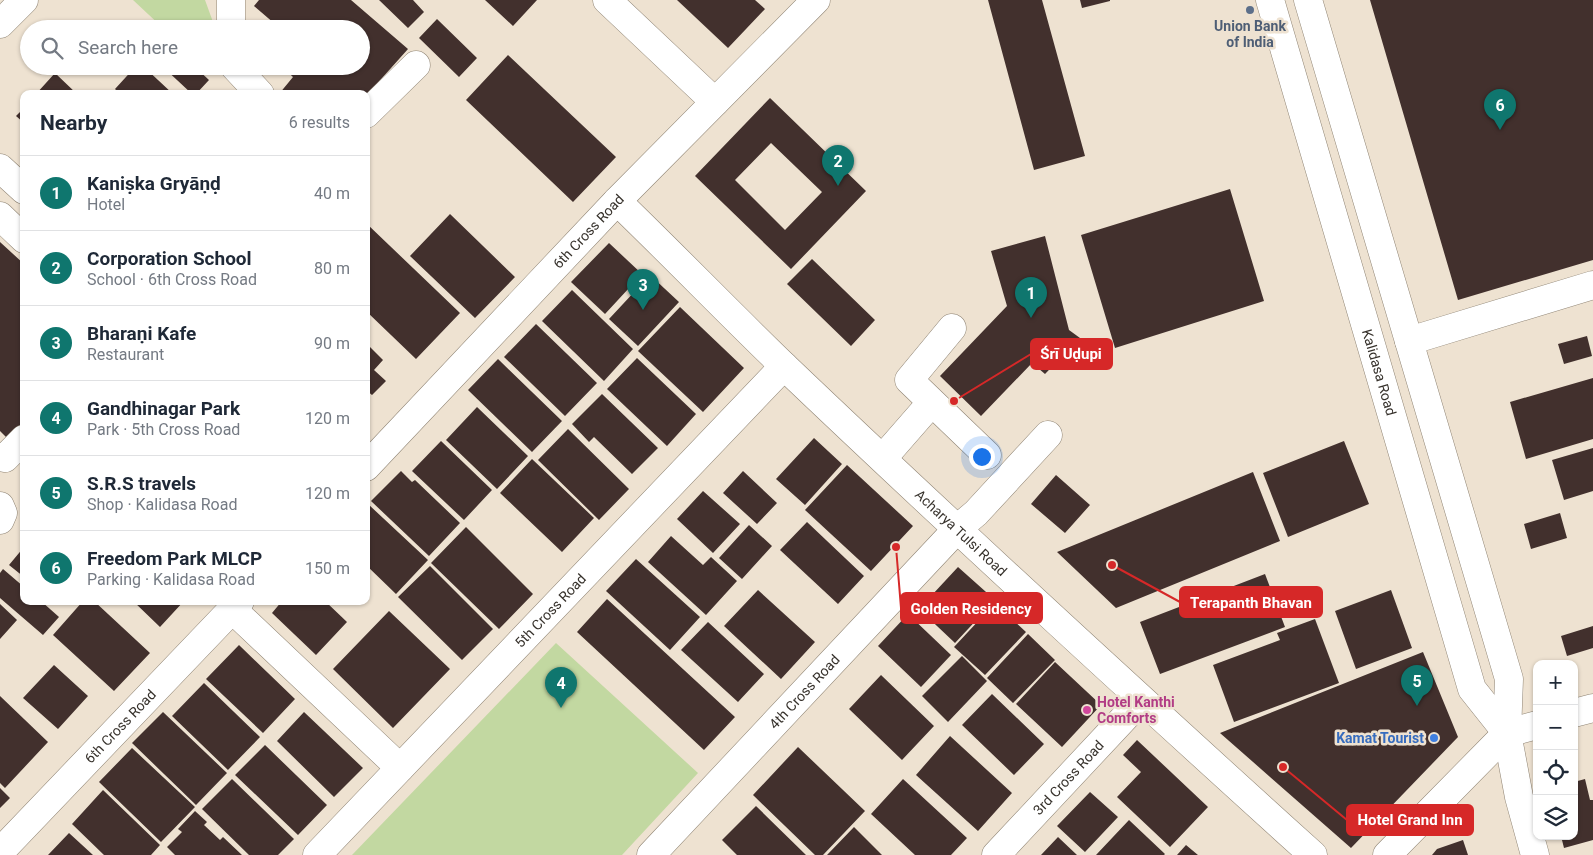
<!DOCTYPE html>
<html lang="en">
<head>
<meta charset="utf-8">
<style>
	:root { --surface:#fff; --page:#f2f2f3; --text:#1f2937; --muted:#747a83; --line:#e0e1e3; --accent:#0f766e }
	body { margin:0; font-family:Roboto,sans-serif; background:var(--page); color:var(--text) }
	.controls { position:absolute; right:15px; bottom:15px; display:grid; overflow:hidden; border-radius:10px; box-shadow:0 1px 4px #0004 }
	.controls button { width:45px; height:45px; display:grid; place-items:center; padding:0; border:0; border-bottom:1px solid var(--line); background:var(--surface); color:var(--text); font:25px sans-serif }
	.you { position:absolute; left:981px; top:456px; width:18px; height:18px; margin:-12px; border:4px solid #fff; border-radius:50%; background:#1a73e8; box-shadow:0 0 0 8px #1a73e833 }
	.badge { display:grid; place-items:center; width:32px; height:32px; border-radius:50%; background:var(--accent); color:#fff; font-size:16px; font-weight:700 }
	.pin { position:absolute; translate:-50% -41px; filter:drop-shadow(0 1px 2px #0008) }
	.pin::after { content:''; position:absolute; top:26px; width:18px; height:15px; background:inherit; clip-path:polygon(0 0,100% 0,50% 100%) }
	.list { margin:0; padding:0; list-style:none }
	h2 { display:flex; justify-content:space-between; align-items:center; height:65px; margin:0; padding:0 20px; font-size:21px }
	h2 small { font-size:16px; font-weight:400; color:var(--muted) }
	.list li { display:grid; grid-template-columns:32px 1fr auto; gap:15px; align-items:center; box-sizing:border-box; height:75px; padding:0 20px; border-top:1px solid var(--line) }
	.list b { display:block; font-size:19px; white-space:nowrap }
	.list p { margin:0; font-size:16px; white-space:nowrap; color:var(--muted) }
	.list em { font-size:16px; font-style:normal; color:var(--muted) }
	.icon { flex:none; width:28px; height:28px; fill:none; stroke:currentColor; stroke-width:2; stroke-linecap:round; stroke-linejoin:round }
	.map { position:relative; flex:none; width:1593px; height:855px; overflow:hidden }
	.search { position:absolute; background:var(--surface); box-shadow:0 1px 4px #0004; left:20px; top:20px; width:350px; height:55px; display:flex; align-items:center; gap:12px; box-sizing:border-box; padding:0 18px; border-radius:28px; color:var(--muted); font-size:19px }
	.panel { position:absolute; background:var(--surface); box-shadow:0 1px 4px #0004; left:20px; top:90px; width:350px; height:515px; border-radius:10px }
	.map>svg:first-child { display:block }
	.green { fill:#c2d8a1 }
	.building { fill:#42302d; fill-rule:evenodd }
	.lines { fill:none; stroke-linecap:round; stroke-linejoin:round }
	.minor-casing { stroke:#8f8474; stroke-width:29 }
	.major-casing { stroke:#8f8474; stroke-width:29 }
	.minor { stroke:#fff; stroke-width:28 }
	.major { stroke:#fff; stroke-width:28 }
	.service-dot { fill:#5c6f8a; stroke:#eee2d1; stroke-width:2 }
	.hotel-dot { fill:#d1479c; stroke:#eee2d1; stroke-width:2 }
	.shop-dot { fill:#3f7fe0; stroke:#eee2d1; stroke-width:2 }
	.labels { text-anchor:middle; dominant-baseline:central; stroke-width:5; stroke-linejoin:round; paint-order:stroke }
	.service-label { font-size:14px; font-weight:bold; fill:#4e5e75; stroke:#eee2d1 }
	.street-label { font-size:14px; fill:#37322c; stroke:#eee2d1 }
	.hotel-label { font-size:14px; font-weight:bold; fill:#b23c85; stroke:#eee2d1; text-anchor:start }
	.shop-label { font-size:14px; font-weight:bold; fill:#366cbe; stroke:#eee2d1; text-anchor:end }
	.leader { fill:none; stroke:#d62828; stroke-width:2 }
	.callout-dot { fill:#d62828; stroke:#eee2d1; stroke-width:2 }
	.callout { fill:#d62828; stroke:#d62828; stroke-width:2 }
	.callout-label { font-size:15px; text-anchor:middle; font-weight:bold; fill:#fff }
</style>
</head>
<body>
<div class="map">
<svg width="1593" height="855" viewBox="0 0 1593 855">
	<rect width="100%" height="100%" fill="#eee2d1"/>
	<path class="green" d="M133 0H205L213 22 211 29H164Z
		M556 643 698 773 622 855H352Z"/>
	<path class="building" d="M259 0H351L408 49 366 96V94H279L293 77 281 66H361V29H272L275 24 254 6Z
		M379 0H413L424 12 408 28Z
		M485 0H537L513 26Z
		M677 0H755L765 9 728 48Z
		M988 0H1042L1085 156 1034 170Z
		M1080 0H1110V1L1082 8Z
		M1370 0H1593V260L1458 300Z
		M437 19 477 58 459 77 419 38Z
		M146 21 154 29H138Z
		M508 55 616 157 573 202 466 100Z
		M136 66H143L173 94H120L115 89Z
		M162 66H194L209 80 196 94H192Z
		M55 73 77 94H36Z
		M770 98 866 191 791 269 695 176ZM771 143 822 192 785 230 735 180Z
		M24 108V123L16 116Z
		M1230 189 1264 301 1115 348 1081 235Z
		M450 214 515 277 475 318 410 256Z
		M366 223 460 313 416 359 366 311Z
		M1045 236 1069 330 1080 338 1045 374 1032 363 981 416 940 376 1007 306 991 251Z
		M0 242 24 264V422L8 439 0 431Z
		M609 243 642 274 605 314 571 282Z
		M812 259 875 320 851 346 787 284Z
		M650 275 679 302 638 346 609 319Z
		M572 290 633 349 604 381 542 321Z
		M680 307 744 368 703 412 638 351Z
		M536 324 597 383 565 416 504 357Z
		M1587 336 1592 356 1564 364 1558 344Z
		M366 343 383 360 374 370 386 381 372 395 366 390Z
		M637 358 696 414 667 446 607 389Z
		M498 359 562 421 532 452 468 390Z
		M1593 378V439L1526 459 1510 402Z
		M602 394 658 448 632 474 594 437 589 442 572 424Z
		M477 407 528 456 497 489 446 440Z
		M568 429 629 489 599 520 538 460Z
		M814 438 842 464 805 505 776 479Z
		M441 441 492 490 464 520 412 471Z
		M1344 441 1369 504 1288 537 1263 473Z
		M1593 448V491L1564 500 1552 460Z
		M532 459 594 518 562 552 500 493Z
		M847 465 913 526 871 571 805 510Z
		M401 471 412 482 415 480 460 523 429 556 371 501Z
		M743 471 777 503 757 524 723 493Z
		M1253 472 1280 541 1116 608 1057 552Z
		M1056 475 1090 505 1065 533 1031 504Z
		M703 491 740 524 713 553 677 519Z
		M368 504 428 560 396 594 366 565V506Z
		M1560 513 1567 538 1531 549 1524 524Z
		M807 522 864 576 838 604 780 550Z
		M749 525 772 546 742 579 719 558Z
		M466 527 533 594 499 629 431 563Z
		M671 536 703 565 711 557 737 581 706 615 648 562Z
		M24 547V577L9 565Z
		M636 559 700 617 670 650 606 591Z
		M430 566 493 629 462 660 398 597Z
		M958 567 995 600 955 643 919 609Z
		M3 569 24 587V601H41L59 617 43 635 0 598V573Z
		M1265 574 1285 627 1160 674 1140 622Z
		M758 590 815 642 781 679 724 626Z
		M1391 590 1412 648 1356 669 1335 611Z
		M607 599 735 717 704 750 577 632Z
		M83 601H94L150 653 114 691 53 635Z
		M133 601H184L160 627Z
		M282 601H325L347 622 316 655 272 613Z
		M995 603 1026 632 985 675 954 647Z
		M0 604 17 620 0 639Z
		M389 611 450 669 393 728 333 669Z
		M908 614 951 655 921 687 878 646Z
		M1315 619 1339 683 1234 722 1213 665 1280 640 1277 633Z
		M708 622 764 674 738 702 681 650Z
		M1593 626V648L1567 656 1561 636Z
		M1028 634 1055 660 1013 703 987 678Z
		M239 645 295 699 263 733 206 679Z
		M1423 652 1458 737 1351 848 1220 733Z
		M962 656 987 681 948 722 922 696Z
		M1055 662 1101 705 1062 747 1016 704Z
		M54 665 88 696 58 729 23 698Z
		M881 675 934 726 902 760 849 709Z
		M204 683 260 737 228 770 172 716Z
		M992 694 1044 744 1014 775 962 725Z
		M0 696 48 742 5 788 0 783Z
		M163 712 227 773 196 805 132 743Z
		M304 712 363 768 334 797 277 741Z
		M950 736 1012 793 978 831 916 775Z
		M1137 740 1208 807 1170 847 1117 797 1141 772 1123 755Z
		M265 745 327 805 298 835 235 775Z
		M798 747 865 811 823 855H815L753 795Z
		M132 748 195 807 161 842 99 782Z
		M232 779 294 839 278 855H249L202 809Z
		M903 779 967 838 951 855H915L871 814Z
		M1585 779 1590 800H1593V840L1564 848 1561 836H1574V782Z
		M0 788 10 798 0 808Z
		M103 790 160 845 151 855H104L72 824Z
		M1090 792 1118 817 1085 852 1057 826Z
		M756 806 806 855H737L722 840Z
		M195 811 207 822 204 825 220 840 223 837 242 855H175L167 847 182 832 178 829Z
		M1129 820 1165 854 1164 855H1096Z
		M854 827 882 855H827Z
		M69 833 93 855H48Z
		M1058 837 1077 855H1041Z
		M1463 840 1468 855H1432L1437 849Z
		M1186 845 1198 855H1177Z"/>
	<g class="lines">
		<defs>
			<g id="minor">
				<path d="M607 0 715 102"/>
				<path id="s1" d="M1270 0 1472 689 1507 733"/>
				<path d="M1308 0 1509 679 1507 733 1519 797 1535 855"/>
				<path d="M231 29V0"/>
				<path d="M234 66 260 94"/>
				<path d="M366 114 416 65"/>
				<path d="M0 168 24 190"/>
				<path id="s2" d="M617 201C673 255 728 312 784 366 958 532 1135 694 1313 855"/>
				<path d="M0 216 24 239"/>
				<path d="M952 328 909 380 987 455"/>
				<path d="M1409 341 1593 285"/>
				<path d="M0 457 5 458 24 439"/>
				<path d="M883 458 931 403"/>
				<path id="s3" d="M366 467 617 201 816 0"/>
				<path d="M0 506 3 513 0 520"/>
				<path d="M232 609 400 768"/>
				<path d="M1574 713 1593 708"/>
				<path id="s4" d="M0 852 240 601"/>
				<path id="s5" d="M317 855 784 366"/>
				<path id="s6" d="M651 855 943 544 957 529 976 513 1048 435"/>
				<path id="s7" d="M996 855 1141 700"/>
				<path d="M1387 855 1507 733 1537 725"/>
			</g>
			<path id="major" d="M0 24 24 0"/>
		</defs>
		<use href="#minor" class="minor-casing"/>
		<use href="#major" class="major-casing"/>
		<use href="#minor" class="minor"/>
		<use href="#major" class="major"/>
	</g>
	<circle class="service-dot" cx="1250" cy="10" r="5"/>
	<circle class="hotel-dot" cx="1087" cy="710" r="5"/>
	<circle class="shop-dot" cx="1434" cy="738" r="5"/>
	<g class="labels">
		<g class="service-label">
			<text x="1250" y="26">Union Bank<tspan x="1250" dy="16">of India</tspan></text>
		</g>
		<g class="street-label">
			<text stroke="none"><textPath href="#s3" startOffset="324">6th Cross Road</textPath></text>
			<text stroke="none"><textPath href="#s1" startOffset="388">Kalidasa Road</textPath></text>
			<text stroke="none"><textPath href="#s2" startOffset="478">Acharya Tulsi Road</textPath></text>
			<text stroke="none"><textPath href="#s5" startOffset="338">5th Cross Road</textPath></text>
			<text stroke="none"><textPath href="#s6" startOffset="224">4th Cross Road</textPath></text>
			<text stroke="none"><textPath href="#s4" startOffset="174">6th Cross Road</textPath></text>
			<text stroke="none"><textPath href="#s7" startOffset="106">3rd Cross Road</textPath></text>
		</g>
		<g class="hotel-label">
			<text x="1097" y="702">Hotel Kanthi<tspan x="1097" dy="16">Comforts</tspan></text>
		</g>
		<g class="shop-label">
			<text x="1424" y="738">Kamat Tourist</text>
		</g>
	</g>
	<path class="leader" d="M954 401L1031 354M1112 565L1180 602M896 547L901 608M1283 767L1347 820"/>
	<g class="callout-dot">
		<circle cx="954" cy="401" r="5"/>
		<circle cx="1112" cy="565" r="5"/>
		<circle cx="896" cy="547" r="5"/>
		<circle cx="1283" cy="767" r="5"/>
	</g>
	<g class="callout">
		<rect x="1031" y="339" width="81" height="30" rx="5"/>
		<rect x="1180" y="587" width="142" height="30" rx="5"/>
		<rect x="901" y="593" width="141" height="30" rx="5"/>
		<rect x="1347" y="805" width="126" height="30" rx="5"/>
	</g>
	<g class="callout-label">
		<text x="1071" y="359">Śrī Uḍupi</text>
		<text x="1251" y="608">Terapanth Bhavan</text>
		<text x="971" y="614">Golden Residency</text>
		<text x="1410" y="825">Hotel Grand Inn</text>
	</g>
</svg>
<div class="controls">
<button>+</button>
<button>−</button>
<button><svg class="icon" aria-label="locate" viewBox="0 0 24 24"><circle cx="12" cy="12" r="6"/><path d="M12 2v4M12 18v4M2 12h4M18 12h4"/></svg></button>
<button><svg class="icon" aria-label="layers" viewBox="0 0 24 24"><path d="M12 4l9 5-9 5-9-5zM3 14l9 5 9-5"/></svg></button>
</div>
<div class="you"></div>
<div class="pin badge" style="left:1031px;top:318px">1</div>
<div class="pin badge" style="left:838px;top:186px">2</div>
<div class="pin badge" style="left:643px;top:310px">3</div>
<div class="pin badge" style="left:561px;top:708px">4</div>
<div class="pin badge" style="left:1417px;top:706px">5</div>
<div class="pin badge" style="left:1500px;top:130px">6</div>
<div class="search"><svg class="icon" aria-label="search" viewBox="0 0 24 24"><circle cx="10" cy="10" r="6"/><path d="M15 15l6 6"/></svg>Search here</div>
<section class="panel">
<h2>Nearby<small>6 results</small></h2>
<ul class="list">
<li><span class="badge">1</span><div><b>Kaniṣka Gryāṇḍ</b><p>Hotel</p></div><em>40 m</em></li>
<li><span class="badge">2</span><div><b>Corporation School</b><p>School · 6th Cross Road</p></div><em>80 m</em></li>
<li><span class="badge">3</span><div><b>Bharaṇi Kafe</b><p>Restaurant</p></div><em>90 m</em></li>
<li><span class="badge">4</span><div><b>Gandhinagar Park</b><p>Park · 5th Cross Road</p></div><em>120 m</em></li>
<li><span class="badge">5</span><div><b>S.R.S travels</b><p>Shop · Kalidasa Road</p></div><em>120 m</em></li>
<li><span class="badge">6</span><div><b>Freedom Park MLCP</b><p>Parking · Kalidasa Road</p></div><em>150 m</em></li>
</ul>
</section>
</div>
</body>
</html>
